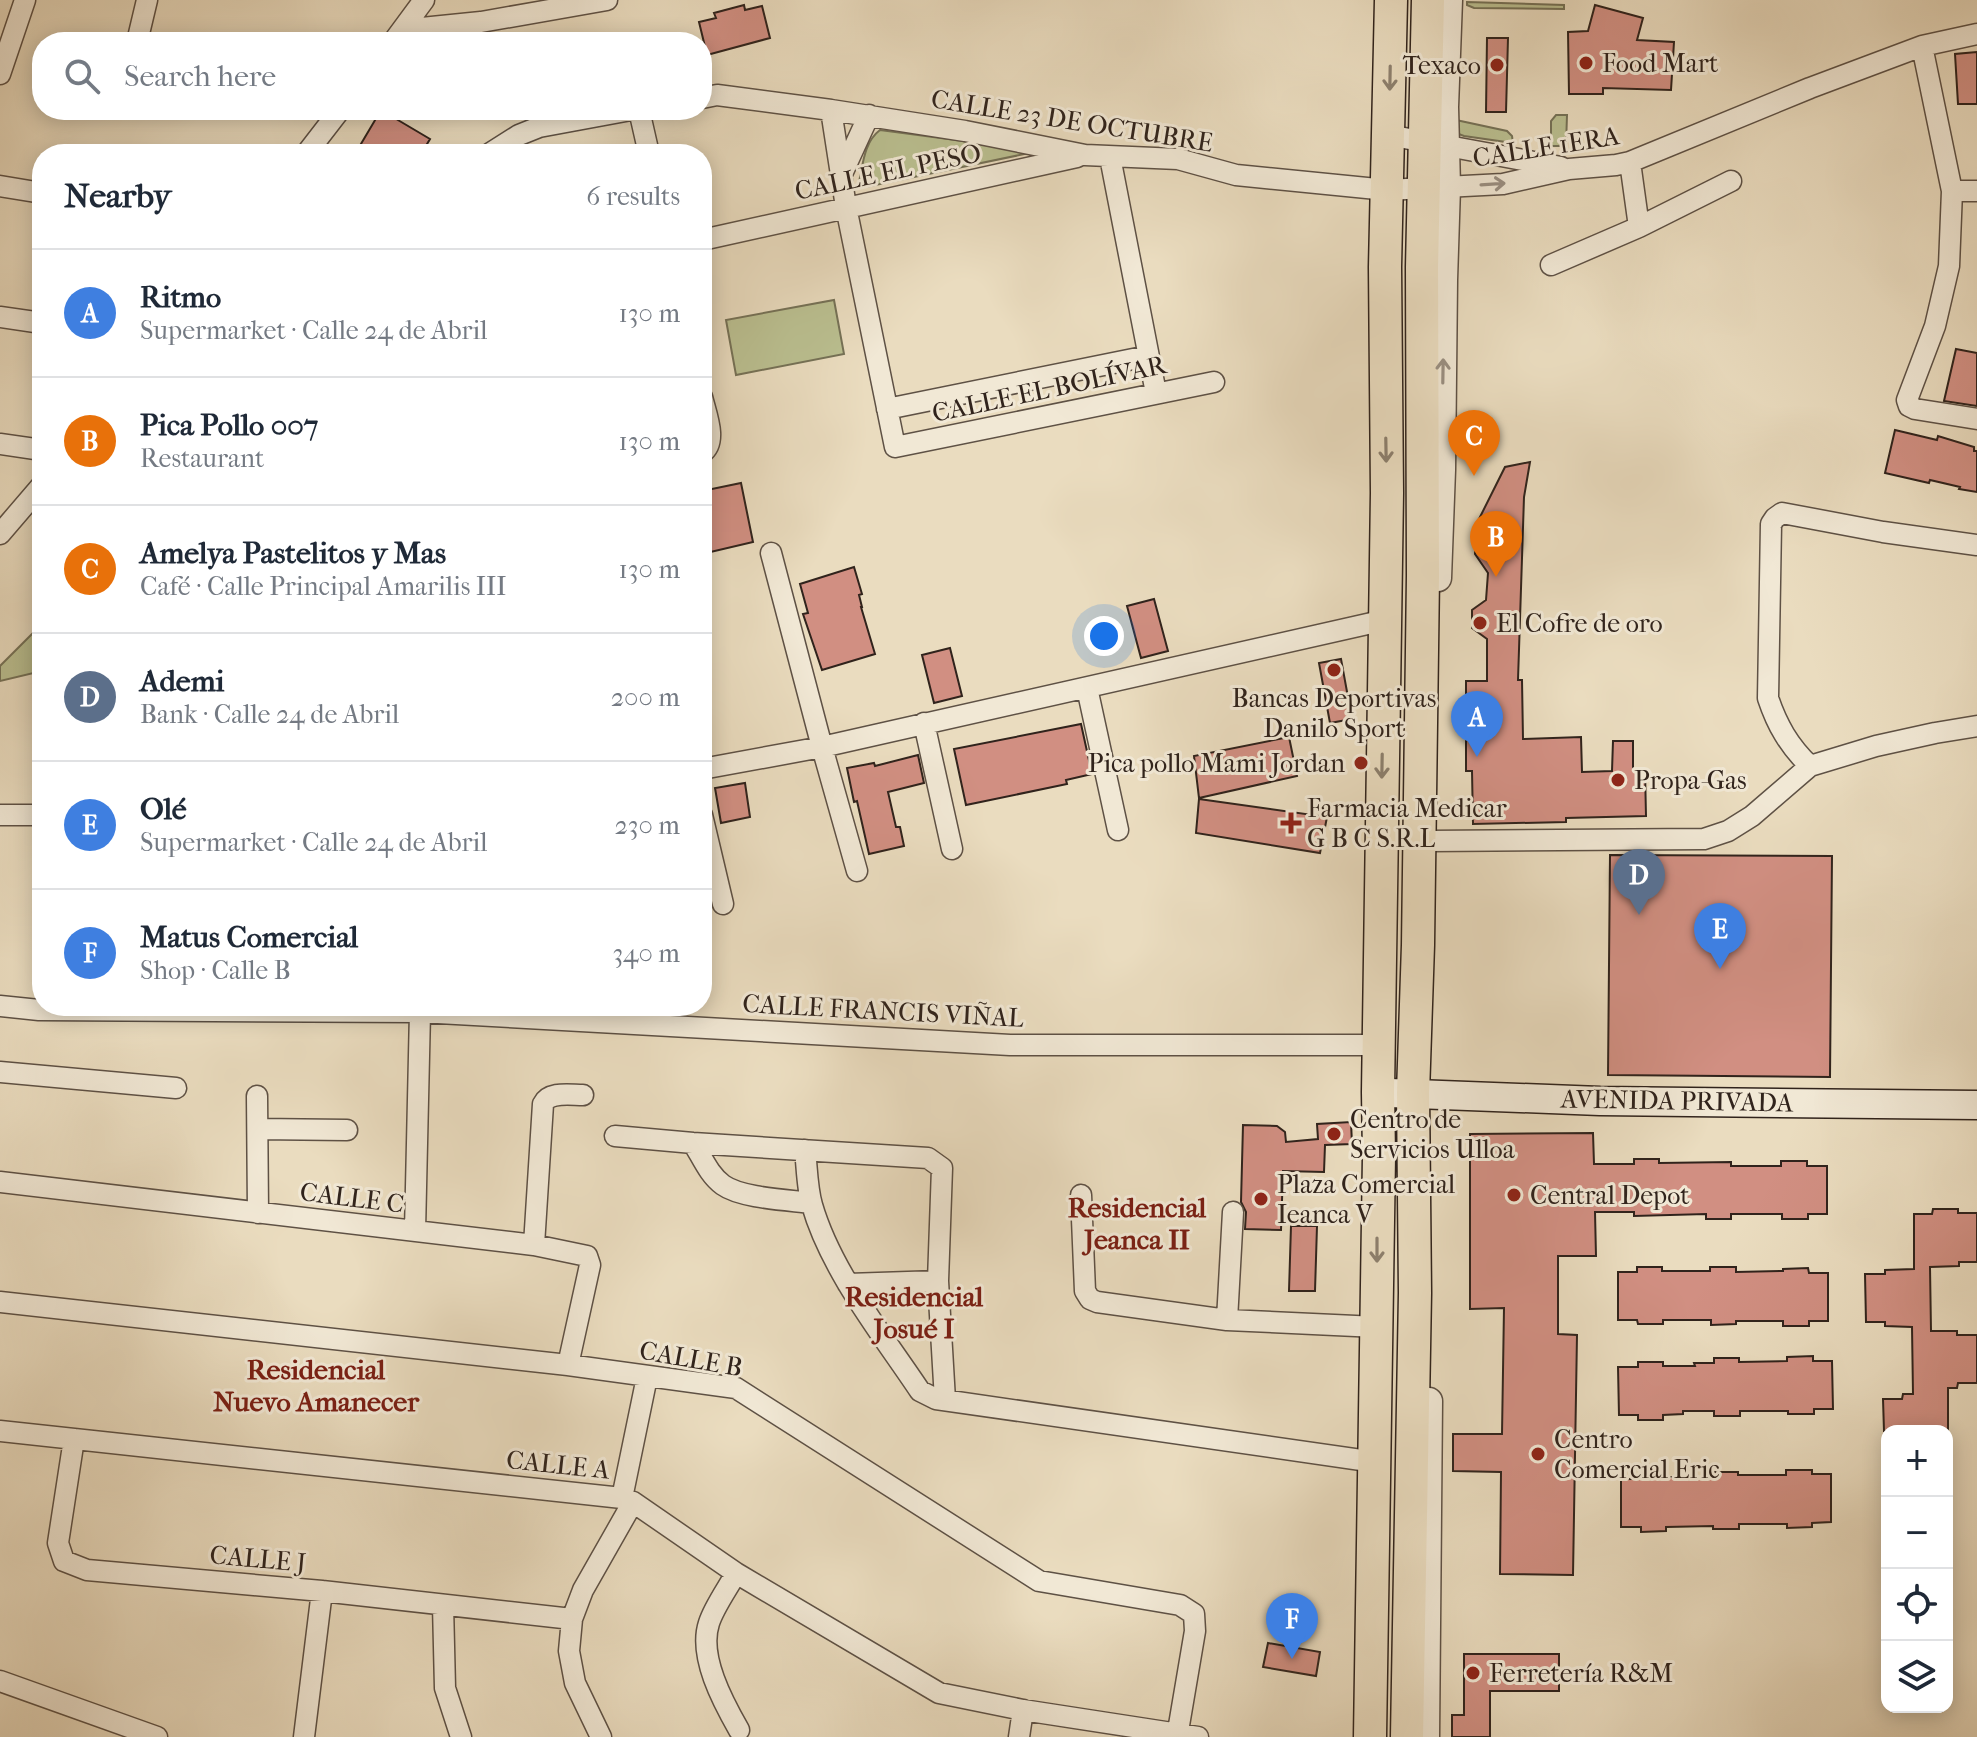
<!DOCTYPE html>
<html lang="en">
<head>
<meta charset="utf-8">
<style>
	:root { --surface:#fff; --page:#f2f2f3; --text:#1f2937; --muted:#747a83; --line:#e0e1e3; --accent:#8f2418 }
	body { margin:0; font-family:"IM FELL French Canon",serif; background:var(--page); color:var(--text) }
	.controls { position:absolute; right:24px; bottom:24px; display:grid; overflow:hidden; border-radius:16px; box-shadow:0 4px 20px #0003 }
	.controls button { width:72px; height:72px; display:grid; place-items:center; padding:0; border:0; border-bottom:2px solid var(--line); background:var(--surface); color:var(--text); font:40px sans-serif }
	.you { position:absolute; left:1104px; top:636px; width:28px; height:28px; margin:-20px; border:6px solid #fff; border-radius:50%; background:#1a73e8; box-shadow:0 0 0 12px #1a73e833 }
	.badge { display:grid; place-items:center; width:52px; height:52px; border-radius:50%; background:var(--accent); color:#fff; font-size:26px; font-weight:700 }
	.pin { position:absolute; translate:-50% -66px; filter:drop-shadow(0 2px 4px #0008) }
	.pin::after { content:''; position:absolute; top:42px; width:28px; height:24px; background:inherit; clip-path:polygon(0 0,100% 0,50% 100%) }
	.list { margin:0; padding:0; list-style:none }
	h2 { display:flex; justify-content:space-between; align-items:center; height:104px; margin:0; padding:0 32px; font-size:34px }
	h2 small { font-size:26px; font-weight:400; color:var(--muted) }
	.list li { display:grid; grid-template-columns:52px 1fr auto; gap:24px; align-items:center; box-sizing:border-box; height:128px; padding:0 32px; border-top:2px solid var(--line) }
	.list b { display:block; font-size:30px; white-space:nowrap }
	.list p { margin:0; font-size:26px; white-space:nowrap; color:var(--muted) }
	.list em { font-size:26px; font-style:normal; color:var(--muted) }
	.icon { flex:none; width:44px; height:44px; fill:none; stroke:currentColor; stroke-width:2; stroke-linecap:round; stroke-linejoin:round }
	.map { position:relative; flex:none; width:1977px; height:1737px; overflow:hidden }
	.search { position:absolute; background:var(--surface); box-shadow:0 4px 20px #0003; left:32px; top:32px; width:680px; height:88px; display:flex; align-items:center; gap:20px; box-sizing:border-box; padding:0 28px; border-radius:32px; color:var(--muted); font-size:30px }
	.panel { position:absolute; background:var(--surface); box-shadow:0 4px 20px #0003; left:32px; top:144px; width:680px; height:872px; border-radius:32px }
	.map>svg:first-child { display:block }
	.green { fill:#babf90; stroke:#757156; stroke-width:2 }
	.building { fill:#d18f82; stroke:#30231c; stroke-width:2 }
	.lines { fill:none; stroke-linecap:round; stroke-linejoin:round }
	.minor-casing { stroke:#5e5145; stroke-width:23 }
	.tertiary-casing { stroke:#5e5145; stroke-width:29 }
	.secondary-casing { stroke:#30231c; stroke-width:31 }
	.primary-casing { stroke:#30231c; stroke-width:35 }
	.minor { stroke:#f1e8d5; stroke-width:20 }
	.tertiary { stroke:#f1e8d5; stroke-width:26 }
	.secondary { stroke:#f1e8d5; stroke-width:28 }
	.primary { stroke:#eadcbf; stroke-width:32 }
	.oneway { stroke:#8d806e }
	.oneway2 { stroke:#9a8f82 }
	.poi-dot { fill:#8f2418; stroke:#f1e8d5; stroke-width:3 }
	.labels { text-anchor:middle; dominant-baseline:central; stroke-width:6; stroke-linejoin:round; paint-order:stroke }
	.poi-label { font-size:26px; fill:#30231c; stroke:#f1e8d5; text-anchor:start }
	.street-label { font-size:26px; fill:#30231c; stroke:#f1e8d5 }
	.neighbourhood-label { font-size:28px; font-weight:bold; fill:#7a1f14; stroke:#f1e8d5 }
</style>
</head>
<body>
<div class="map">
<svg width="1977" height="1737" viewBox="0 0 1977 1737">
	<rect width="100%" height="100%" fill="#eadcbf"/>
	<filter id="stains"><feTurbulence type="fractalNoise" baseFrequency=".0025" numOctaves="4"/><feColorMatrix values="0 0 0 0 .2 0 0 0 0 .09 0 0 0 0 .02 0 0 0 .5 -.17"/></filter>
	<radialGradient id="worn" r=".72"><stop offset=".6" stop-color="#630" stop-opacity="0"/><stop offset="1" stop-color="#630" stop-opacity=".3"/></radialGradient>
	<path class="green" d="M1467 2 1564 5V9L1474 8 1467 5Z
		M1556 115H1567L1566 146H1551V121Z
		M1456 120 1507 131 1512 136 1513 143 1464 136 1456 133Z
		M880 130 1039 151 866 187 859 182C863 164 864 142 880 130Z
		M834 300 844 354 736 375 726 320Z
		M42 624V671L0 681V666Z"/>
	<path class="building" d="M744 5 745 10 762 6 770 38 707 55 699 22 716 18 714 13Z
		M1595 5 1643 18 1637 40 1674 42 1671 90 1603 88V94H1569L1568 32 1588 31Z
		M1487 38H1508L1506 112H1486Z
		M1977 52V104H1958L1955 54Z
		M381 110 430 139 421 154H355Z
		M1956 349 1977 353V406L1944 401Z
		M1895 430 1937 440 1938 436 1974 447V451H1977V492L1959 489 1960 487 1930 480 1929 483 1885 473Z
		M1530 462 1524 497 1518 680H1522L1523 739 1581 737 1582 772 1612 771 1613 741H1633V771L1645 770 1646 816 1566 818V822L1473 824 1472 771H1466V681H1487V639L1472 628V610L1486 600 1488 573 1475 554 1477 523 1505 467Z
		M741 483 753 542 702 554V491Z
		M854 567 862 594 859 595 862 607H861L875 654 822 670 803 614 808 613 800 584Z
		M1154 599 1168 651 1141 658 1127 606Z
		M950 648 962 696 934 703 922 655Z
		M1341 659 1352 719 1330 723 1319 663Z
		M1081 724 1092 774 1066 780 1067 784 966 805 954 749Z
		M1289 737 1297 776 1199 798 1194 756Z
		M918 755 924 783 888 792 896 827H900L904 846 869 854 857 801 854 802 847 768 874 763 875 766Z
		M745 783 750 817 721 823 715 788Z
		M1199 799 1327 817 1320 853 1196 833Z
		M1610 855 1832 856 1830 1077 1608 1075Z
		M1351 1122 1352 1144 1325 1145 1324 1172 1283 1171 1281 1230 1245 1229 1246 1212 1241 1202 1243 1125 1277 1126 1285 1132 1286 1142 1318 1139 1317 1124Z
		M1593 1133 1594 1164H1634V1159H1659V1163L1731 1162V1166H1781V1161H1807V1166H1827V1214H1808V1219H1782V1214H1731V1219H1706V1214L1634 1216V1212H1595L1596 1256H1558V1334L1577 1335 1573 1575 1500 1574 1501 1472 1453 1471V1434H1502L1504 1308 1470 1309V1134Z
		M1933 1209H1958V1213H1977V1262H1959V1266L1930 1267 1931 1331H1957V1335H1977V1383H1958L1957 1388H1948V1431H1884L1883 1399H1902L1903 1394H1913L1912 1327 1885 1326V1322H1866L1865 1274H1885V1270L1914 1269V1214H1932Z
		M1291 1226H1317L1315 1291H1289Z
		M1637 1267H1662V1271H1710V1267H1736V1272L1783 1271V1269L1808 1268 1809 1273H1828V1321H1809V1326H1783V1321H1736V1324L1711 1325V1320H1663V1324H1638L1637 1320H1618V1272H1637Z
		M1813 1356V1361H1832L1833 1409H1814V1414H1788V1411H1740V1416H1714V1411H1683V1414L1663 1415V1420H1638V1415H1619L1618 1367H1638V1362H1663V1366H1695L1694 1363H1714V1358H1739V1362L1787 1361V1357Z
		M1786 1470H1812V1474H1831V1522L1812 1523V1527L1787 1528V1524H1739V1529H1713V1526L1666 1527V1531L1641 1532V1527H1621V1479H1640V1474H1666V1477H1712L1713 1472H1738V1475H1786Z
		M1268 1643 1320 1652 1316 1676 1263 1667Z
		M1464 1654H1559V1691H1490V1737H1452V1715H1464Z"/>
	<g class="lines">
		<defs>
			<path id="minor" d="M402 30 481 22 607 0
				M137 42 147 0
				M393 42 424 0
				M1922 46 1952 191 1949 266 1935 326 1907 400 1909 406 1915 409 1977 419
				M0 74 25 0
				M702 98 717 95 831 110 965 131 1085 155 1178 159 1236 175 1387 190 1503 184 1569 169 1616 165 1630 162 1810 88 1922 46 1977 34
				M639 110 649 154
				M831 110 846 207 895 447 1214 382
				M1388 135 1561 167
				M306 154 340 110
				M489 154 519 135 539 127 631 110
				M1110 157 1156 393
				M1630 162 1639 227 1731 181
				M841 176 869 115
				M0 186 42 193
				M1952 191H1977
				M702 240 1077 157
				M1551 265 1639 227
				M0 317 42 323
				M702 397C706 414 718 442 702 453
				M887 409 1148 356
				M0 444 42 450
				M0 534 42 485
				M771 553 822 747 857 871
				M1087 688 1118 830
				M924 723 952 849
				M1810 766C1789 746 1777 725 1768 698L1771 524 1775 518 1782 513 1883 532 1977 545
				M702 769 822 747 1385 620
				M0 815H42
				M702 815 723 904
				M1429 841 1704 839 1728 831 1752 816 1810 766 1876 746 1935 733 1977 726
				M0 1006 39 1010 420 1012 1010 1045H1380
				M0 1072 176 1088
				M257 1096 258 1213
				M258 1129 347 1130
				M615 1136 693 1143 928 1158 942 1168 938 1281 945 1400
				M693 1143C702 1157 709 1175 723 1185 741 1198 788 1200 811 1203
				M805 1150C807 1167 807 1188 812 1205 831 1271 882 1334 920 1391L936 1399 1375 1462
				M0 1182 534 1245 587 1256 590 1265 568 1365
				M1081 1195 1085 1291 1090 1299 1097 1302 1227 1320 1377 1327
				M415 1231 420 1012
				M534 1245 543 1104C549 1091 570 1095 583 1095
				M848 1284 938 1281
				M0 1302 568 1365 736 1388 1039 1581 1180 1605 1194 1614 1195 1631 1177 1737
				M1227 1320 1233 1212
				M0 1431 622 1498 633 1502 736 1573 939 1693 1023 1710 1198 1737
				M74 1439 58 1543 64 1561 87 1570 322 1591 572 1619
				M622 1498 647 1377
				M736 1573C728 1588 714 1607 709 1623 698 1656 723 1702 739 1730
				M443 1605 445 1688 461 1737
				M0 1681 157 1737
				M304 1737 322 1591
				M601 1737 575 1683 569 1651 572 1619 583 1590 633 1502
				M1019 1737 1023 1710"/>
			<path id="tertiary" d="M1438 578 1442 470 1444 280 1447 187 1445 107 1449 0
				M1426 1737 1429 1401"/>
			<path id="secondary" d="M1390 1093 1600 1101 1977 1105"/>
			<path id="primary" d="M1370 1737 1379 1156 1378 1092 1387 493 1385 267 1391 0
				M1407 1737 1415 1293 1413 1093 1418 945 1423 576 1422 267 1428 0"/>
		</defs>
		<use href="#minor" class="minor-casing"/>
		<use href="#tertiary" class="tertiary-casing"/>
		<use href="#secondary" class="secondary-casing"/>
		<use href="#primary" class="primary-casing"/>
		<use href="#minor" class="minor"/>
		<use href="#tertiary" class="tertiary"/>
		<use href="#secondary" class="secondary"/>
		<use href="#primary" class="primary"/>
	</g>
	<defs><path id="oneway-shaft" d="M-6 0H5M1.5-3L5.5 0L1.5 3" fill="none" stroke-width="1.6" stroke-linecap="round" stroke-linejoin="round" transform="scale(2)"/></defs>
	<g class="oneway">
		<use href="#oneway-shaft" transform="translate(1390 78) rotate(91)"/>
		<use href="#oneway-shaft" transform="translate(1386 450) rotate(89)"/>
		<use href="#oneway-shaft" transform="translate(1382 766) rotate(91)"/>
		<use href="#oneway-shaft" transform="translate(1377 1250) rotate(90)"/>
	</g>
	<g class="oneway2">
		<use href="#oneway-shaft" transform="translate(1493 184) rotate(-4)"/>
		<use href="#oneway-shaft" transform="translate(1443 371) rotate(-89)"/>
	</g>
	<g class="poi-dot">
		<circle cx="1586" cy="63" r="8"/>
		<circle cx="1497" cy="65" r="8"/>
		<circle cx="1480" cy="623" r="8"/>
		<circle cx="1334" cy="670" r="8"/>
		<circle cx="1361" cy="763" r="8"/>
		<circle cx="1618" cy="780" r="8"/>
		<path d="M1287 811h8v8h8v8h-8v8h-8v-8h-8v-8h8z"/>
		<circle cx="1334" cy="1134" r="8"/>
		<circle cx="1514" cy="1195" r="8"/>
		<circle cx="1261" cy="1199" r="8"/>
		<circle cx="1538" cy="1454" r="8"/>
		<circle cx="1473" cy="1673" r="8"/>
	</g>
	<g class="labels">
		<g class="poi-label">
			<text x="1602" y="63">Food Mart</text>
			<text x="1481" y="65" text-anchor="end">Texaco</text>
			<text x="1496" y="623">El Cofre de oro</text>
			<text x="1334" y="698" text-anchor="middle">Bancas Deportivas<tspan x="1334" dy="30">Danilo Sport</tspan></text>
			<text x="1345" y="763" text-anchor="end">Pica pollo Mami Jordan</text>
			<text x="1634" y="780">Propa-Gas</text>
			<text x="1307" y="808">Farmacia Medicar<tspan x="1307" dy="30">G B C S.R.L</tspan></text>
			<text x="1350" y="1119">Centro de<tspan x="1350" dy="30">Servicios Ulloa</tspan></text>
			<text x="1277" y="1184">Plaza Comercial<tspan x="1277" dy="30">Ieanca V</tspan></text>
			<text x="1530" y="1195">Central Depot</text>
			<text x="1554" y="1439">Centro<tspan x="1554" dy="30">Comercial Eric</tspan></text>
			<text x="1489" y="1673">Ferretería R&amp;M</text>
		</g>
		<g class="street-label">
			<text transform="translate(1072 121) rotate(9)">CALLE 23 DE OCTUBRE</text>
			<text transform="translate(1546 147) rotate(-9)">CALLE 1ERA</text>
			<text transform="translate(888 172) rotate(-12)">CALLE EL PESO</text>
			<text transform="translate(1049 389) rotate(-12)">CALLE EL BOLÍVAR</text>
			<text transform="translate(883 1011) rotate(3)">CALLE FRANCIS VIÑAL</text>
			<text transform="translate(1677 1101) rotate(1)">AVENIDA PRIVADA</text>
			<text transform="translate(352 1198) rotate(7)">CALLE C</text>
			<text transform="translate(691 1359) rotate(10)">CALLE B</text>
			<text transform="translate(558 1465) rotate(6)">CALLE A</text>
			<text transform="translate(258 1559) rotate(5)">CALLE J</text>
		</g>
		<g class="neighbourhood-label">
			<text x="1137" y="1207">Residencial<tspan x="1137" dy="32">Jeanca II</tspan></text>
			<text x="914" y="1296">Residencial<tspan x="914" dy="32">Josué I</tspan></text>
			<text x="316" y="1369">Residencial<tspan x="316" dy="32">Nuevo Amanecer</tspan></text>
		</g>
	</g>
	<rect width="100%" height="100%" filter="url(#stains)"/>
	<rect width="100%" height="100%" fill="url(#worn)"/>
</svg>
<div class="controls">
<button>+</button>
<button>−</button>
<button><svg class="icon" aria-label="locate" viewBox="0 0 24 24"><circle cx="12" cy="12" r="6"/><path d="M12 2v4M12 18v4M2 12h4M18 12h4"/></svg></button>
<button><svg class="icon" aria-label="layers" viewBox="0 0 24 24"><path d="M12 4l9 5-9 5-9-5zM3 14l9 5 9-5"/></svg></button>
</div>
<div class="you"></div>
<div class="pin badge" style="left:1477px;top:757px;background:#3f7fe0">A</div>
<div class="pin badge" style="left:1496px;top:577px;background:#e8710a">B</div>
<div class="pin badge" style="left:1474px;top:476px;background:#e8710a">C</div>
<div class="pin badge" style="left:1639px;top:915px;background:#5c6f8a">D</div>
<div class="pin badge" style="left:1720px;top:969px;background:#3f7fe0">E</div>
<div class="pin badge" style="left:1292px;top:1659px;background:#3f7fe0">F</div>
<div class="search"><svg class="icon" aria-label="search" viewBox="0 0 24 24"><circle cx="10" cy="10" r="6"/><path d="M15 15l6 6"/></svg>Search here</div>
<section class="panel">
<h2>Nearby<small>6 results</small></h2>
<ul class="list">
<li><span class="badge" style="background:#3f7fe0">A</span><div><b>Ritmo</b><p>Supermarket · Calle 24 de Abril</p></div><em>130 m</em></li>
<li><span class="badge" style="background:#e8710a">B</span><div><b>Pica Pollo 007</b><p>Restaurant</p></div><em>130 m</em></li>
<li><span class="badge" style="background:#e8710a">C</span><div><b>Amelya Pastelitos y Mas</b><p>Café · Calle Principal Amarilis III</p></div><em>130 m</em></li>
<li><span class="badge" style="background:#5c6f8a">D</span><div><b>Ademi</b><p>Bank · Calle 24 de Abril</p></div><em>200 m</em></li>
<li><span class="badge" style="background:#3f7fe0">E</span><div><b>Olé</b><p>Supermarket · Calle 24 de Abril</p></div><em>230 m</em></li>
<li><span class="badge" style="background:#3f7fe0">F</span><div><b>Matus Comercial</b><p>Shop · Calle B</p></div><em>340 m</em></li>
</ul>
</section>
</div>
</body>
</html>
